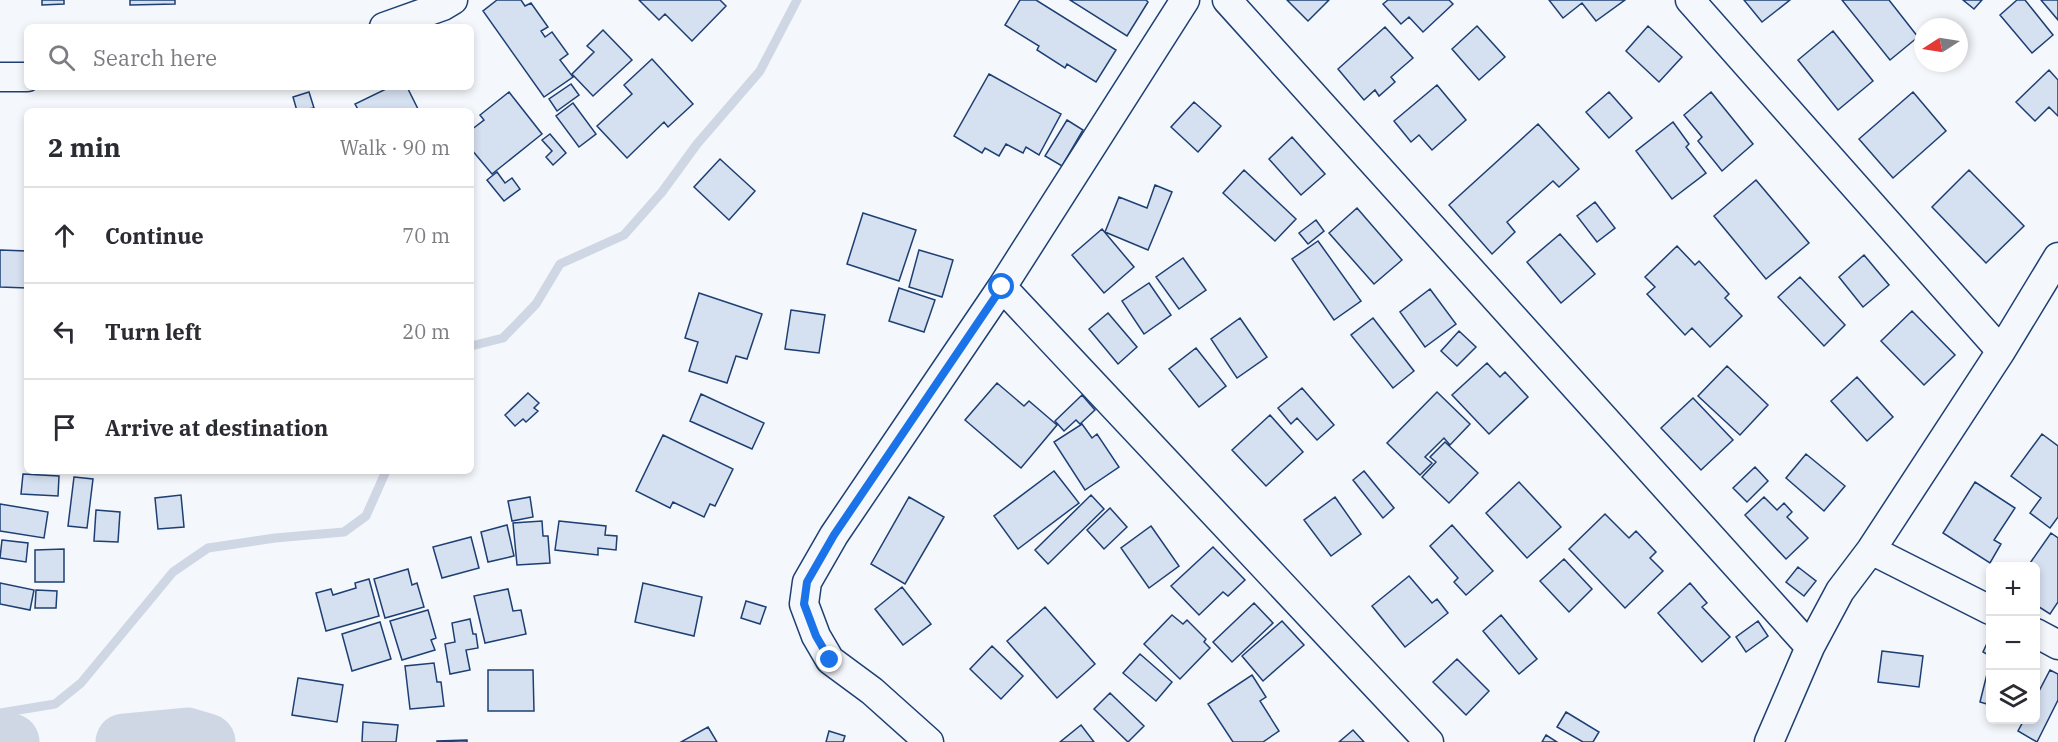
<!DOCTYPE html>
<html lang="en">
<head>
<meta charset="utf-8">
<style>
	:root { --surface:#fff; --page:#f2f2f3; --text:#2b2b33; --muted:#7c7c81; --line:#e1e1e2 }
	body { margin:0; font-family:"IBM Plex Serif",serif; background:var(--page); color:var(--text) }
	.controls { position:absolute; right:18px; bottom:18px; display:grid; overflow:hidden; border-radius:9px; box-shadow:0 3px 9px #0003 }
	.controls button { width:54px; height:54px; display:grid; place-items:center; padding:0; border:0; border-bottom:2px solid var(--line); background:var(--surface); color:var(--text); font:30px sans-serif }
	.compass { position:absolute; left:1914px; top:18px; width:54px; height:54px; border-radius:50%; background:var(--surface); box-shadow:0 3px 9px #0003; rotate:258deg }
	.stop { position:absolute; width:18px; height:18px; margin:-14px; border:4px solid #1a73e8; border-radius:50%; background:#fff }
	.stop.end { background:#1a73e8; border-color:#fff; box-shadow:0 2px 6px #0008 }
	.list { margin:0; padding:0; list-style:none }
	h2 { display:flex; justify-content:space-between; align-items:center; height:78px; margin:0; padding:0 24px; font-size:26px }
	h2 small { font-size:20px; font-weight:400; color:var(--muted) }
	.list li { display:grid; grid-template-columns:39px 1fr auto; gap:18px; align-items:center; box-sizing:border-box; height:96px; padding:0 24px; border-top:2px solid var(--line) }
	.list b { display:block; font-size:22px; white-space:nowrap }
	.list em { font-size:20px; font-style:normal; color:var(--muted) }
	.icon { flex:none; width:33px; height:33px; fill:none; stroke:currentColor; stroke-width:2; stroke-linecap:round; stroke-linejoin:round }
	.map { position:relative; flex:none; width:2058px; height:742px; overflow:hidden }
	.search { position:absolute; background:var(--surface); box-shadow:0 3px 9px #0003; left:24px; top:24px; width:450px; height:66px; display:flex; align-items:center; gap:15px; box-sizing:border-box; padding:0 21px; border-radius:9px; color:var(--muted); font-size:22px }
	.panel { position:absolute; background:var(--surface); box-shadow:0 3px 9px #0003; left:24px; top:108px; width:450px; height:366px; border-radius:9px }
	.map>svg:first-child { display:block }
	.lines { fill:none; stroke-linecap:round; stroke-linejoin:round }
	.stream { stroke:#cfd7e4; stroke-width:9 }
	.river { stroke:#cfd7e4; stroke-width:57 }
	.building { fill:#d5e0f0; stroke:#1d3f73; stroke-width:1.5 }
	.street-casing { stroke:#1d3f73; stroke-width:31 }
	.street { stroke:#f4f7fb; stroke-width:28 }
	.route { stroke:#1a73e8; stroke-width:8 }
</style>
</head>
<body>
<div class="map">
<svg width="2058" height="742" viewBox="0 0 2058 742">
	<rect width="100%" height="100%" fill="#f4f7fb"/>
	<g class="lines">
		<path class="stream" d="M471 346 503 338 536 304 560 264 624 235 662 192 697 144 760 71 797 0
			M0 713 55 704 81 683 173 572 208 548 275 538 344 532 366 516 386 471"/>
		<path class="river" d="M0 741 11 742
			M124 742 187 736 207 742"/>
	</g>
	<path class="building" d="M42 0H64V4L42 5Z
		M130 0H175V4L130 5Z
		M497 0H521L525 6 531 3 548 27 541 31 545 37 552 32 568 54 560 60 573 77 544 97 483 11Z
		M639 0H720L726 6 692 41 665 14 659 20Z
		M1020 0H1036L1116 50 1096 82 1067 64 1065 68 1037 50 1039 46 1005 25Z
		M1070 0H1146L1148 2 1127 36Z
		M1287 0H1329L1308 21Z
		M1388 0H1449L1453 4 1423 32 1409 17 1401 24 1383 4Z
		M1549 0H1625L1596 21 1582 3 1563 18Z
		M1744 0H1790L1762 22Z
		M1842 0H1889L1918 37 1890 60Z
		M1963 0H1982L1974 9Z
		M2017 0H2025L2053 35 2032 53 2000 15Z
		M2041 0H2058V20Z
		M1477 26 1505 57 1479 80 1452 49Z
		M1648 26 1682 57 1659 82 1626 51Z
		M1385 27 1413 58 1391 77 1395 82 1379 96 1375 90 1364 100 1338 69Z
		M603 30 632 60 593 96 572 74 594 52 587 46Z
		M1833 31 1873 81 1838 110 1798 60Z
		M652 59 693 104 668 127 664 122 627 158 597 126 632 94 624 85Z
		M2049 70 2058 80V116L2049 107 2035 121 2016 102Z
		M989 74 1061 114 1039 155 1026 147 1023 153 1006 144 999 156 985 148 982 153 954 136Z
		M571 84 579 95 557 111 549 99Z
		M1437 85 1466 120 1432 150 1419 135 1411 142 1394 121Z
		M390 87H407L419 111H359L355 104Z
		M309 92 314 108 297 111 293 97Z
		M509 92 542 134 492 174 471 149V130L484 120 480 115Z
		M1609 92 1632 118 1609 138 1586 112Z
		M1711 92 1753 144 1722 171 1698 141 1702 137 1684 115Z
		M1913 92 1946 131 1893 178 1859 139Z
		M1194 102 1221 126 1198 152 1171 127Z
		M573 103 596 134 579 147 556 116Z
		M1067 120 1083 130 1062 166 1045 156Z
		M1673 122 1689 144 1686 147 1706 173 1672 199 1636 151Z
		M1538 124 1579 169 1559 187 1553 181 1507 222 1515 232 1492 254 1449 205Z
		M550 134 566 153 553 165 546 157 552 151 542 140Z
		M1292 137 1325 174 1301 195 1269 159Z
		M720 159 755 191 729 220 694 187Z
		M1244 170 1296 219 1275 241 1223 193Z
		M1969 170 2024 226 1986 263 1932 207Z
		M497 172 505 183 512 178 520 189 504 201 487 180Z
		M1756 180 1809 243 1766 279 1714 216Z
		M1155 185 1172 192 1148 250 1105 232 1119 197 1147 208Z
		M1595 202 1615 228 1597 242 1577 216Z
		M1357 208 1402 260 1374 284 1329 233Z
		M863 213 916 230 899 281 847 264Z
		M1316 220 1324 231 1308 244 1299 233Z
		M1102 229 1134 267 1104 293 1072 255Z
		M1560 234 1595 274 1561 303 1527 262Z
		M1318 241 1361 301 1334 320 1292 259Z
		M1677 246 1695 265 1699 261 1729 294 1725 298 1742 316 1710 347 1692 328 1685 335 1647 294 1655 287 1645 277Z
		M0 250 27 251V288L0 287Z
		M919 250 953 260 942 297 909 287Z
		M1864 255 1889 285 1863 307 1839 277Z
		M1183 258 1206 290 1179 309 1156 277Z
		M1800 277 1845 325 1824 346 1778 297Z
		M1149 283 1171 315 1144 334 1122 301Z
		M899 288 935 300 924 332 889 321Z
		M1430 289 1456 324 1425 347 1400 312Z
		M699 293 762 314 747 359 736 356 727 383 689 371 698 342 685 338Z
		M791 310 825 315 819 353 785 349Z
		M1912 311 1955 355 1924 385 1881 341Z
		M1108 313 1137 347 1118 364 1089 329Z
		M1240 318 1267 357 1237 378 1211 339Z
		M1373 318 1414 371 1393 388 1351 335Z
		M1459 331 1476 347 1457 366 1441 351Z
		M1196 348 1226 386 1199 407 1169 369Z
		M1487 363 1500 377 1505 372 1528 397 1489 434 1452 395Z
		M1727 366 1768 405 1740 435 1698 396Z
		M1857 377 1893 417 1867 441 1831 401Z
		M997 383 1024 406 1029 401 1057 425 1021 468 965 420Z
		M1302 388 1334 425 1317 440 1297 418 1291 424 1278 408Z
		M1437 392 1470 424 1450 445 1444 438 1425 457 1432 463 1420 475 1387 443Z
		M528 393 539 403 534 408 538 411 526 422 523 419 515 426 505 415Z
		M701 394 764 423 752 449 690 421Z
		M1082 395 1095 410 1080 424 1076 420 1064 431 1055 421Z
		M1693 398 1733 440 1701 470 1661 428Z
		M1270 415 1303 452 1266 486 1232 450Z
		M1082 424 1092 438 1097 434 1119 467 1085 490 1054 442Z
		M2042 434 2058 446V517L2050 528 2030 513 2041 498 2011 476Z
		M663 435 733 469 715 506 710 504 704 517 673 502 670 508 636 491Z
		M1445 442 1478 473 1449 503 1422 477 1436 462 1430 457Z
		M1806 454 1845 486 1824 511 1786 478Z
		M1755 467 1768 481 1747 502 1733 488Z
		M60 471H93V473H60Z
		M1054 471 1079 503 1018 549 994 516Z
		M1364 471 1394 508 1383 518 1353 480Z
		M23 474 59 476 58 496 21 494Z
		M74 477 93 479 87 528 68 526Z
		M1519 482 1561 527 1527 558 1486 513Z
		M1975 482 2015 508 1994 540 2001 544 1990 563 1943 533Z
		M181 495 184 527 158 529 155 498Z
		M1091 495 1104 509 1048 564 1035 550Z
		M530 497 533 517 512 521 508 501Z
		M909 497 944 517 905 584 871 564Z
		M1335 497 1361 534 1331 556 1304 520Z
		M1764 497 1777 510 1784 503 1792 512 1787 517 1808 538 1786 559 1745 515Z
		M0 504 48 512 44 538 0 531Z
		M1110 508 1127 527 1104 549 1087 530Z
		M96 510 120 512 118 542 94 541Z
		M1605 514 1629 538 1636 531 1656 552 1650 558 1663 571 1625 608 1569 549Z
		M542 521 543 536H548L550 563 517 565 513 523Z
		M559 521 606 526 605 535 617 536 616 550 598 548V555L555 550Z
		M507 525 514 556 488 562 481 532Z
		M1452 525 1493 571 1466 595 1454 582 1458 578 1430 546Z
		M1151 526 1179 566 1149 588 1121 548Z
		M2051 533 2058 538V602L2050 614 2036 605V566H2028Z
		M471 537 479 568 442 578 433 547Z
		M2 540 28 543 26 562 0 558Z
		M1213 547 1245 580 1228 596 1223 592 1199 615 1171 586Z
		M64 549V582H35V550Z
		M1564 559 1592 589 1569 612 1540 581Z
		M1798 567 1816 581 1804 596 1786 582Z
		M408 569 412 585 417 583 424 607 385 618 374 579Z
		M1409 576 1432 603 1437 599 1448 613 1405 647 1372 606Z
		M369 579 379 616 326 631 316 593 331 589 333 595 356 588 355 583Z
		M0 583 34 590 30 610 0 604Z
		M643 583 702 597 694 636 635 622Z
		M1690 583 1707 603 1702 607 1730 637 1702 662 1658 613Z
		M902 587 931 624 903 645 875 609Z
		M508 589 513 611 521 610 526 634 485 643 474 596Z
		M36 590 57 591 56 608H35Z
		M746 601 766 607 760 624 741 618Z
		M1254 603 1273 623 1232 662 1213 642Z
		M1045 607 1095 664 1057 698 1007 641Z
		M428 610 436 638 431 640 435 650 402 660 390 621Z
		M1172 615 1183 624 1187 620 1206 639 1204 642 1210 648 1180 679 1144 644Z
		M1501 615 1537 659 1519 674 1483 631Z
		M470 619 473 634H476L478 648 466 650 470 670 450 674 445 644 455 642 452 623Z
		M1282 621 1304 645 1263 681 1242 656Z
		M1758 621 1768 636 1746 652 1736 637Z
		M380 622 391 659 352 671 342 634Z
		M1990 637V656L1983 652Z
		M992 646 1023 676 1001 699 970 669Z
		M1882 651 1923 656 1919 687 1878 682Z
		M1140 654 1172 682 1156 701 1123 673Z
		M1457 659 1489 691 1466 715 1433 682Z
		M434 663 437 682H441L444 706 410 709 405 666Z
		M488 670H533L534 711H488Z
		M2050 670 2058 674V700L2037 742 2018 731 2024 720H2036V697Z
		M1987 674 1990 675V705L1980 702Z
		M1252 675 1266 697 1260 701 1279 731 1263 742H1233L1208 704Z
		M298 678 343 685 337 722 292 715Z
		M1110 693 1144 726 1128 742 1094 709Z
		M1566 712 1599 732 1593 742H1583L1557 727Z
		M363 722 398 725 396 742H362Z
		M1081 725 1094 742H1060Z
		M708 727 717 742H681Z
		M1353 730 1364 742H1339Z
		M829 731 845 736 843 742H826Z
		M1546 735 1557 742H1542Z
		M467 740V742H437V741Z"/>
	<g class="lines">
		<defs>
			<path id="street" d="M1227 0 1810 647
				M1690 0 2001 351
				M384 27 443 6 453 0
				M0 77H27
				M1002 287 1429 742
				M1871 550 1990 610
				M2036 633 2058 645
				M929 742 872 691 830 660 816 636 804 604 807 582 834 535 1002 287 1185 0
				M1769 742 1810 647 1840 591 1871 550 2001 351 2058 257"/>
		</defs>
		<use href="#street" class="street-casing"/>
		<use href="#street" class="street"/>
	</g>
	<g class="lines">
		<path class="route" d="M830 660 816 636 804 604 807 582 834 535 1002 287"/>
	</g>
</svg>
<div class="controls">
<button>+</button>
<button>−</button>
<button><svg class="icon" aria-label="layers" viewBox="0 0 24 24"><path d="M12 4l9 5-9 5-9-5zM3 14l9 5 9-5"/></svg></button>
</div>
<svg class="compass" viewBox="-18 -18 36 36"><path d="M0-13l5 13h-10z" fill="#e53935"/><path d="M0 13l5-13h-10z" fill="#7c7c81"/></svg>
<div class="stop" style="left:1002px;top:287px"></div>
<div class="stop end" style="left:830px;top:660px"></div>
<div class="search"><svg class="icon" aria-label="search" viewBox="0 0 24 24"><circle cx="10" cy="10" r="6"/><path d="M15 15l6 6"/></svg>Search here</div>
<section class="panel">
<h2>2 min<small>Walk · 90 m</small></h2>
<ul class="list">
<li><svg class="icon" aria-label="ahead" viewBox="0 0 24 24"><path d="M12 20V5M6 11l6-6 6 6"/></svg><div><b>Continue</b></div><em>70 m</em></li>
<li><svg class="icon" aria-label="left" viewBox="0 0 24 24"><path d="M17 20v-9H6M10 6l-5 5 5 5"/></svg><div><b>Turn left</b></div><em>20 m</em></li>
<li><svg class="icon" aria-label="arrive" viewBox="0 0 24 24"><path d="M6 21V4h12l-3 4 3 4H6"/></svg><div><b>Arrive at destination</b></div></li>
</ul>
</section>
</div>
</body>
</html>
